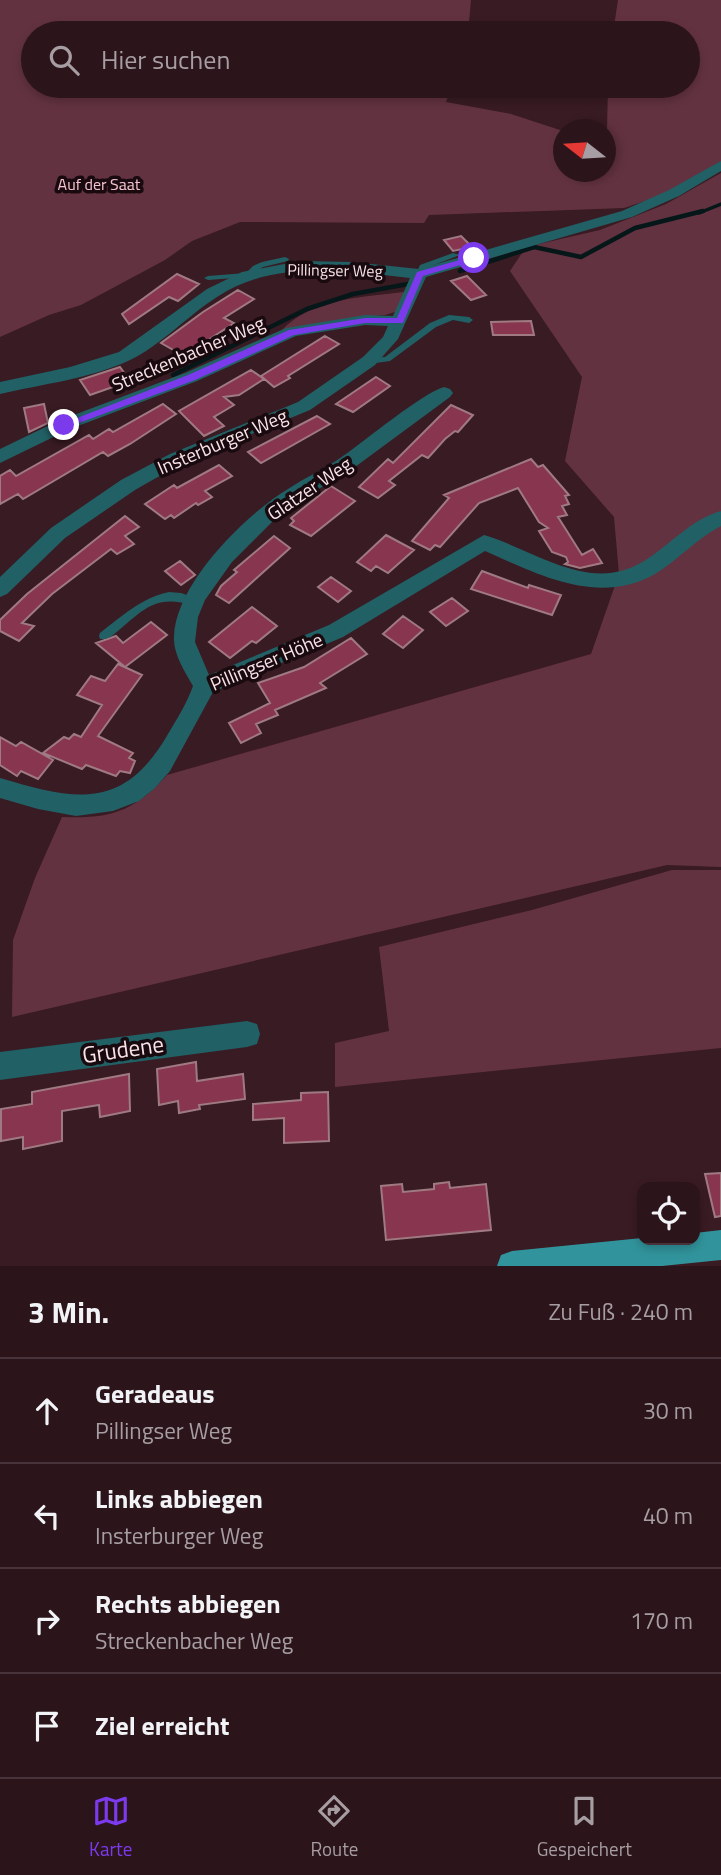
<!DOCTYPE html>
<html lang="de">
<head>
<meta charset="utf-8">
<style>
	:root { --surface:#2b141a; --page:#372127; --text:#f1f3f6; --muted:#a69ea2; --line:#473339; --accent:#7c3aed }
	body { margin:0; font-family:"Titillium Web",sans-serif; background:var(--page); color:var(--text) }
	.controls { position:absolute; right:21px; bottom:21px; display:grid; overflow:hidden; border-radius:14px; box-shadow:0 4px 10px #0003 }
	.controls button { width:63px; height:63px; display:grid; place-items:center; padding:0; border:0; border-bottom:2px solid var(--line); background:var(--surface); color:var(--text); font:35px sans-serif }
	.compass { position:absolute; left:553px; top:119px; width:63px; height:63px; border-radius:50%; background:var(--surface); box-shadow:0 4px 10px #0003; rotate:287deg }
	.stop { position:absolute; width:21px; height:21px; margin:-16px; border:5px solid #7c3aed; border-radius:50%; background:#fff }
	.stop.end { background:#7c3aed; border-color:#fff; box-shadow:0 2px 7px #0008 }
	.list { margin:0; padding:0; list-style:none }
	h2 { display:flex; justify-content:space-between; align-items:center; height:91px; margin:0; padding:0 28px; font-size:30px }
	h2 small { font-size:23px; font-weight:400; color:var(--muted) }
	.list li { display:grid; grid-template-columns:46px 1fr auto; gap:21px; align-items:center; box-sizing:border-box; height:105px; padding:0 28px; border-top:2px solid var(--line) }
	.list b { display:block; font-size:26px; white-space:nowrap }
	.list p { margin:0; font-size:23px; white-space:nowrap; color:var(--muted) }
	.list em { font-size:23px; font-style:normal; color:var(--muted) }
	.icon { flex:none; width:38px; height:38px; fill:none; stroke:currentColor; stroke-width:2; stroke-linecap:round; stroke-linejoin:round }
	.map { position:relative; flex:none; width:721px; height:1266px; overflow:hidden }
	.search { position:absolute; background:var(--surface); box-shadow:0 4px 10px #0003; left:21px; right:21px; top:21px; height:77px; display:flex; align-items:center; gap:18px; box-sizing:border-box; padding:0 24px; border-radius:38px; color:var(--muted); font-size:26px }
	.sheet { height:511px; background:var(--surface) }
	nav { display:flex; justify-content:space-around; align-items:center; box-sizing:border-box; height:98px; border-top:2px solid var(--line); background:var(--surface); font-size:19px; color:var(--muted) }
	nav a { display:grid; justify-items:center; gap:4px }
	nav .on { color:var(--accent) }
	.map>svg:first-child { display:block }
	.green { fill:#633240 }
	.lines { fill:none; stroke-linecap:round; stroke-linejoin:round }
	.stream-far1 { stroke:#061719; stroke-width:3.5 }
	.stream { stroke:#061719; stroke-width:4.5 }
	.building { fill:#88354f; stroke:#9f7a82; stroke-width:2 }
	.lane { fill:#216065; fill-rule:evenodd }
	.street { fill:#216065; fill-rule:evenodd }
	.primary { fill:#31949c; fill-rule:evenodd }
	.route { fill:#7c3aed }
	.labels { text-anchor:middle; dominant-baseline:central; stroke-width:7; stroke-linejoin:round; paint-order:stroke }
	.far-park-label { font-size:16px; fill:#f6c4cf; stroke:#180a0e }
	.far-street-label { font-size:16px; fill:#f9e3e8; stroke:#180a0e }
	.street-label { font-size:19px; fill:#f9e3e8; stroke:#180a0e }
	.near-street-label { font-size:23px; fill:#f9e3e8; stroke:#180a0e }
</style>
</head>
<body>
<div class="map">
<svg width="721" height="1266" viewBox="0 0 721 1266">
	<rect width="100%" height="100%" fill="#391b23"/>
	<path class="green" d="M0 0H471L468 33H33V86H452L446 102 511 114 563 131 564 172H606L608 86H688V33H613L618 0H721V167L654 198 624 208 429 215 424 223 240 222 192 241 165 260 81 305 49 315 0 337Z
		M721 173V867L667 865 12 1017 13 940 35 878 62 817C110 819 134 812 167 775L591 654 619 574 614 517 565 461 582 377 510 271 526 247 600 230 666 204Z
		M410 291 398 311 385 315 350 318 281 331C314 296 365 298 410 291Z
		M672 870H721V1048L335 1087V1043L389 1031 379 947 532 910Z"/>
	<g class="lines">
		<path class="stream-far1" d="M699 213 721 204"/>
		<path class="stream" d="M460 271 534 247 581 257 635 228 703 211
			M173 375 307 309 353 294 408 284"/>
	</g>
	<path class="building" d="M461 236 472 247 453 251 444 240Z
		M177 274 199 284 178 301 169 297 129 324 122 314Z
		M467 276 486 295 471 300 451 281Z
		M238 290 254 299 224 318 234 323 184 356 161 343 203 312Z
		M531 321 534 335H493L491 322Z
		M325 336 339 344 288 376 290 378 274 387 261 376Z
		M120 367 130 381 90 395 80 380Z
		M251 370 264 379 239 395 224 397 234 405 214 417 224 426 204 436 179 411Z
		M376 377 390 386 353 412 336 404Z
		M44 404 48 423 29 432 24 408Z
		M163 404 176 414 130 444 108 456 103 452 23 499 18 494 0 504V476L10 470 16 476 89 435 93 439 109 429 113 432Z
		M451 405 473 415 458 432 455 431 445 439 428 458 422 455 389 481 395 485 378 498 359 487 388 459 393 463Z
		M317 416 330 424 261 463 248 452Z
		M531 459 538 467 543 465 569 495 565 496 569 504 562 506 567 515 558 517 582 555 593 549 602 563 580 568 565 564 568 562 566 557 552 552 539 531 548 528 539 522 518 488 479 503 440 547 435 545 430 550 412 541 449 498 444 495Z
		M219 465 232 476 205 491 212 497 198 505 196 503 174 518 171 515 165 519 145 504 174 485 177 488Z
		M331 486 355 501 311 536 290 525 294 521 291 518Z
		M125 516 139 527 125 536 134 544 117 554 111 549 52 594 22 623 34 626 19 641 0 631V620L27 594Z
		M386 535 414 550 388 573 376 566 371 571 357 562Z
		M274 536 290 548 229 603 216 595 221 586 237 572 234 570Z
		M180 561 195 575 181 585 165 571Z
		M482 571 528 588 529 585 561 595 552 615 471 589Z
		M331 577 351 591 338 602 318 587Z
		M452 598 468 611 446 626 430 612Z
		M252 607 277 626 256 643 252 641 230 658 209 642Z
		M403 616 423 630 403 648 383 634Z
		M151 622 167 635 125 667 96 643 116 636 123 643Z
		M351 638 367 654 320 683 326 688 275 710 278 715 256 724 261 733 241 743 229 723 270 703 258 683 304 667Z
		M118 664 142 675 98 736 133 753 129 758 135 761 130 773 120 771 116 776 86 765 82 769 43 753 64 737 69 739 74 734 81 737 102 705 77 695 91 676 105 681Z
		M0 737 16 746 21 742 53 760 38 779 21 771 17 776 0 765Z
		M196 1062 197 1081 243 1074 245 1099 199 1105 200 1109 179 1113 178 1101 159 1105 157 1069Z
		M129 1074 130 1111 100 1117 99 1105 62 1111V1141L23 1149V1137L1 1141V1109L32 1104V1092Z
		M328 1092 329 1141 284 1143V1118L253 1120V1104L301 1100V1093Z
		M721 1173V1216L715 1217 705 1174Z
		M449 1182 450 1188 486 1184 491 1230 386 1240 381 1186 402 1184 403 1192 434 1189V1184Z"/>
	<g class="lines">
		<path class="lane" d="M453 253 460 255 426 268 423 276H417L416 274 420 265Z
			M285 257 289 259 288 261 263 267 248 277 208 280 204 278 208 276 246 273 253 266 262 262Z
			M449 315 469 317 473 320 469 323 453 320 436 327 390 361 369 364 365 361 369 358 385 357 430 323Z
			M169 592 181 593 198 599 199 602 194 606C158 594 146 607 119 630 113 635 109 640 100 639L99 636 100 633C122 616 141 598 169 592Z"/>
		<path class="street" d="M721 161V171L679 196 632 217 426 277 398 339 375 365 310 410 184 462 135 490 65 538 7 594 0 597V577L51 528 121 480 170 454 298 402 363 357 383 337 388 326 365 325 296 336 197 381 70 429 0 463V449L58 421 185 373 286 328 365 315 393 316 410 278C347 271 274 259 217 297 190 314 157 348 130 360 90 379 42 384 0 394V382L70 367 119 352 207 289 242 272 300 261 352 262 419 269 622 211 669 190Z
			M444 387 450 389 453 393 450 397 355 467 284 510 232 562 205 600 198 617 195 642 209 675 329 625 484 535C535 550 590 595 644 561 670 545 690 520 721 511V526C696 539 678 560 655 574 598 606 539 575 485 551L343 637 213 692 170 771 155 788 139 801 113 811 76 816 38 809 0 798V778C75 800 123 812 168 734 177 719 187 703 193 686 185 672 173 654 174 637 175 584 245 515 288 489 306 477 325 469 343 456 366 440 421 394 444 387Z
			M247 1021 257 1024 260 1034 257 1044 247 1047 0 1080V1052Z"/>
		<path class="primary" d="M721 1230V1260L662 1266H497L501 1255 512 1251 642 1238 695 1240V1233Z"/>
	</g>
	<path class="route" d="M474 256 477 260 423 276 403 323H365L294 335 195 380 68 427 59 425 188 375 289 330 365 318H397L417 272Z"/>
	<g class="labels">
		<g class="far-park-label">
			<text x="99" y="184">Auf der Saat</text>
		</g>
		<g class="far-street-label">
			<text transform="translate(335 270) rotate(1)">Pillingser Weg</text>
		</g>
		<g class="street-label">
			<text transform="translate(188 353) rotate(-23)">Streckenbacher Weg</text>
			<text transform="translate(222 441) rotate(-23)">Insterburger Weg</text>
			<text transform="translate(309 488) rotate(-34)">Glatzer Weg</text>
			<text transform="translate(266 661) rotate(-23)">Pillingser Höhe</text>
		</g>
		<g class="near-street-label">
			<text transform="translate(123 1049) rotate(-8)">Grudene</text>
		</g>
	</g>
</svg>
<div class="controls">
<button><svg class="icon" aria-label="locate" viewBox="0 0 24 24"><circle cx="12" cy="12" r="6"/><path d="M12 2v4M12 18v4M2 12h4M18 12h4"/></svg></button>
</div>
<svg class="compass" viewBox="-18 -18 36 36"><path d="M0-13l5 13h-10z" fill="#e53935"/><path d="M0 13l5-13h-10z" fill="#a69ea2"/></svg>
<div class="stop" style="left:474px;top:258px"></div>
<div class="stop end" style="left:64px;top:425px"></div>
<div class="search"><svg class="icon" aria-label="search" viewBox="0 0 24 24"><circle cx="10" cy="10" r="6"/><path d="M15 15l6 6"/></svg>Hier suchen</div>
</div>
<section class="sheet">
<h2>3 Min.<small>Zu Fuß · 240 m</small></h2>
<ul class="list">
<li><svg class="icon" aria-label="ahead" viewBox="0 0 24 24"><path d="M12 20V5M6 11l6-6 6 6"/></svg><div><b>Geradeaus</b><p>Pillingser Weg</p></div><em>30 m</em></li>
<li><svg class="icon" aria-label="left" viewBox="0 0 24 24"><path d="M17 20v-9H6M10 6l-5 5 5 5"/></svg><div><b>Links abbiegen</b><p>Insterburger Weg</p></div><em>40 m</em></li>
<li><svg class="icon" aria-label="right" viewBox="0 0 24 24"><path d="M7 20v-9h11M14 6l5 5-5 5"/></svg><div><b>Rechts abbiegen</b><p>Streckenbacher Weg</p></div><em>170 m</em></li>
<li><svg class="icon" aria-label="arrive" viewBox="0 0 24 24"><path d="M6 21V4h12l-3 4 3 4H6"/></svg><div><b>Ziel erreicht</b></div></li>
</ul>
</section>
<nav>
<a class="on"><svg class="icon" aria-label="map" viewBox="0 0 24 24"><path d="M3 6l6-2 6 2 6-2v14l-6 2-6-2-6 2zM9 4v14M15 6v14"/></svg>Karte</a>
<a><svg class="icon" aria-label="directions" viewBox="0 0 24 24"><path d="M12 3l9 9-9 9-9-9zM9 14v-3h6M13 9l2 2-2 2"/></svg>Route</a>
<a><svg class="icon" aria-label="saved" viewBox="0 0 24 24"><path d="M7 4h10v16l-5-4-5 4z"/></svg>Gespeichert</a>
</nav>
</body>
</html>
